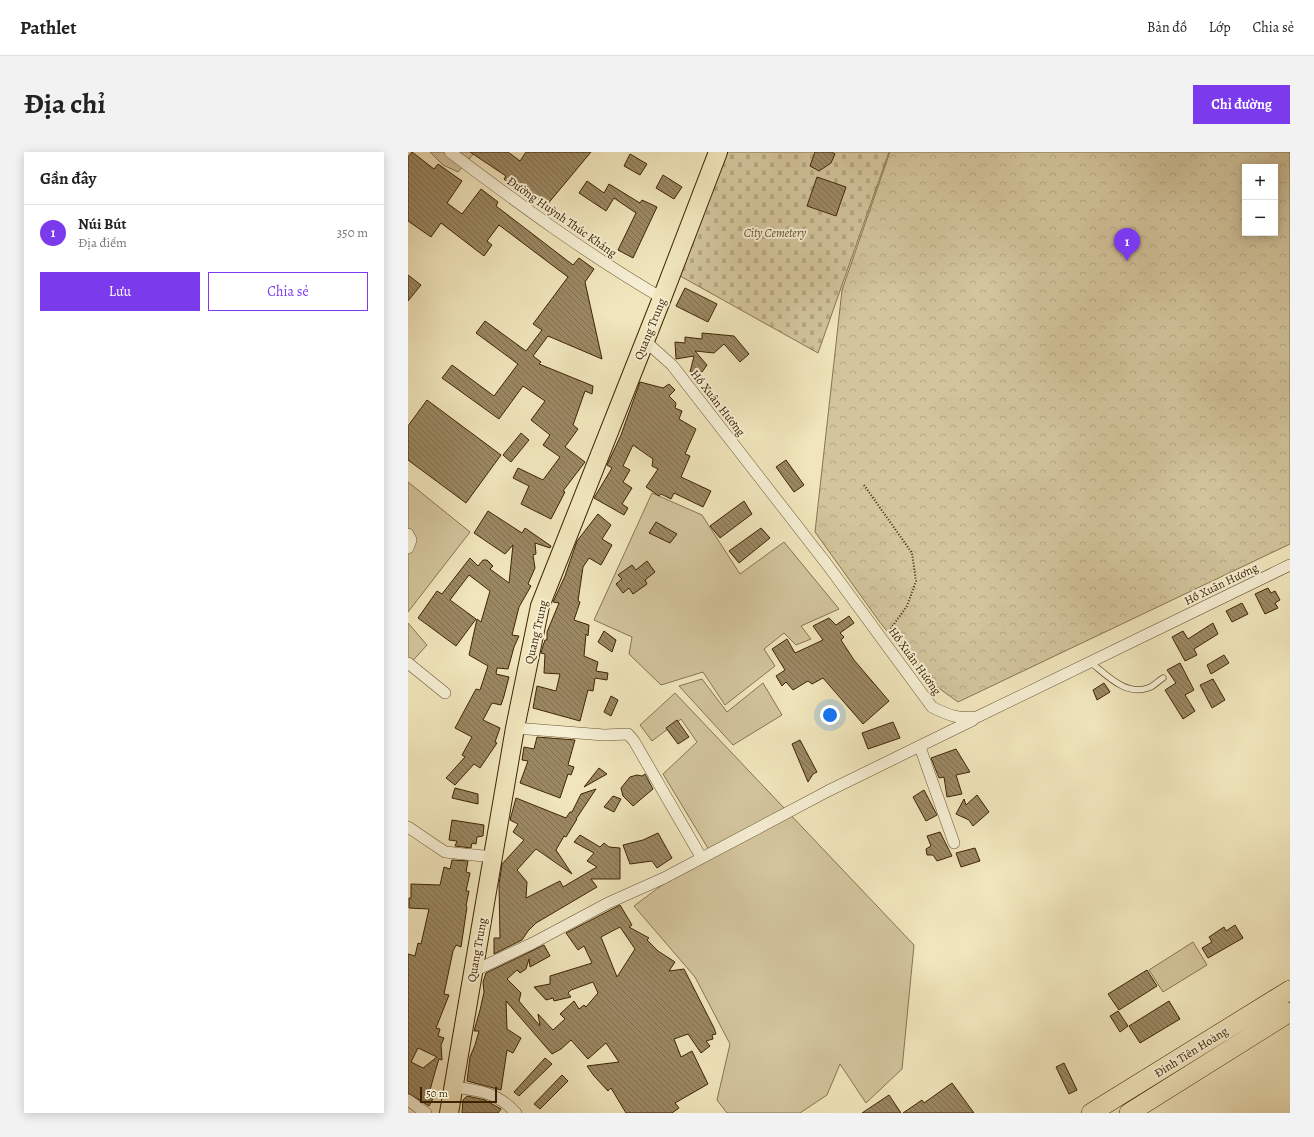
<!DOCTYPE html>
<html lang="vi">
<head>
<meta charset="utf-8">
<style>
	:root { --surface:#fff; --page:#f2f2f2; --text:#222; --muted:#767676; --line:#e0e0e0; --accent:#7c3aed }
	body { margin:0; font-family:Alegreya,serif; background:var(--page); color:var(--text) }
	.controls { position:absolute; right:12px; top:12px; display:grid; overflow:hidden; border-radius:0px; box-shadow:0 2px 10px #0003 }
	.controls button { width:36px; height:36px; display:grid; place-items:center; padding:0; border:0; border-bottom:1px solid var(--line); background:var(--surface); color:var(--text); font:20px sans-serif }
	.scale { position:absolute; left:12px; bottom:10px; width:77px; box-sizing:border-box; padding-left:4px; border:2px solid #3f2404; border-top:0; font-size:11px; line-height:14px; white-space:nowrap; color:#3f2404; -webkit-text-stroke:3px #f5eed3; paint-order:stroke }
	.you { position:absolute; left:422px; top:563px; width:14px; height:14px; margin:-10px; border:3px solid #fff; border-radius:50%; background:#1a73e8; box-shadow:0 0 0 6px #1a73e833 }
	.badge { display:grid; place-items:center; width:26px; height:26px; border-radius:50%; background:var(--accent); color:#fff; font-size:13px; font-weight:700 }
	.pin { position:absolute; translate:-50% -33px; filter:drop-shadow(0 1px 2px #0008) }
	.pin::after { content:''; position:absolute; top:21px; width:14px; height:12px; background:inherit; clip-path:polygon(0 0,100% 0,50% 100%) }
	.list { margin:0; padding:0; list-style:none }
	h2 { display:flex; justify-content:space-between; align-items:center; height:52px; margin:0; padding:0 16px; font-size:17px }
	h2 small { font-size:13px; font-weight:400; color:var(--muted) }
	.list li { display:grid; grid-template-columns:26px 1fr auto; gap:12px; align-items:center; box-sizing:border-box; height:56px; padding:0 16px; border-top:1px solid var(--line) }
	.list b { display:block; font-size:15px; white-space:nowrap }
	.list p { margin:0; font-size:13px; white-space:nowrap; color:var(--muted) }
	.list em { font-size:13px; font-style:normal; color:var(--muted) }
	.actions { display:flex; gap:8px; padding:12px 16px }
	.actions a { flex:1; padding:9px 0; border:1px solid var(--accent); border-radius:0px; text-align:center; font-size:14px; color:var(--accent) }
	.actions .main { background:var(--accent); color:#fff }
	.map { position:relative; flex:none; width:882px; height:961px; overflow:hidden; border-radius:0px }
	header { display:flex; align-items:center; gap:24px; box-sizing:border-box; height:56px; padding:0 20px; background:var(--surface); border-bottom:1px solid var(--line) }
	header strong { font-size:19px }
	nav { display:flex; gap:22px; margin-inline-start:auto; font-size:14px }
	.intro { display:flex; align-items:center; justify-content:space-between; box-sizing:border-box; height:96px; padding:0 24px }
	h1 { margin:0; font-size:28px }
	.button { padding:10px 18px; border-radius:0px; background:var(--accent); color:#fff; font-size:14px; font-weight:700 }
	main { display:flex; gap:24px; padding:0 24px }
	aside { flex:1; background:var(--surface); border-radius:0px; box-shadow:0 2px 10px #0003 }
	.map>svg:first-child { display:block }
	.green { fill:#d2c49c; stroke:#887450 }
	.forest { fill:url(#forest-crowns); stroke:#887450; fill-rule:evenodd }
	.cemetery { fill:url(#cemetery-stones); stroke:#887450 }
	.building { fill:url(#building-back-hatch); stroke:#3f2404; fill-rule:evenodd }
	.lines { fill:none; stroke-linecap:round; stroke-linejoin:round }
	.service-casing { stroke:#6b5432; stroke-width:7 }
	.minor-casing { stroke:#6b5432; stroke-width:12 }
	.primary-casing { stroke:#3f2404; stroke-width:20 }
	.trunk-casing { stroke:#3f2404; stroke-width:20 }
	.path { stroke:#3f2404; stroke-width:2; stroke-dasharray:1 2; stroke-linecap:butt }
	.service { stroke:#f5eed3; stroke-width:5.5 }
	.minor { stroke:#f5eed3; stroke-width:11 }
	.primary { stroke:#f0e5bb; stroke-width:18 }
	.trunk { stroke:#f0e5bb; stroke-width:19 }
	.labels { text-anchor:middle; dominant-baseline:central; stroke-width:4; stroke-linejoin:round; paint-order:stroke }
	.street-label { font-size:12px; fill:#3f2404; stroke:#f5eed3 }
	.park-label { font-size:12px; font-style:italic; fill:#644c2a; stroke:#f5eed3 }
</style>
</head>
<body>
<header>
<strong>Pathlet</strong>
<nav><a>Bản đồ</a><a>Lớp</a><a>Chia sẻ</a></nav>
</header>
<div class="intro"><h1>Địa chỉ</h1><a class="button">Chỉ đường</a></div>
<main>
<aside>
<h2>Gần đây<small></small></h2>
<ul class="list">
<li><span class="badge">1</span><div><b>Núi Bút</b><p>Địa điểm</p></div><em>350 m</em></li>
</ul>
<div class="actions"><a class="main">Lưu</a><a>Chia sẻ</a></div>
</aside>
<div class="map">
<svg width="882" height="961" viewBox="0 0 882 961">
	<defs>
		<pattern id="forest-crowns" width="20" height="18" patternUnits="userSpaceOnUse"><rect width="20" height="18" fill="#d2c49c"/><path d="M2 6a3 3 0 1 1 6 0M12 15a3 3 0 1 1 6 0" fill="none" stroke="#b5a885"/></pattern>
		<pattern id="cemetery-stones" width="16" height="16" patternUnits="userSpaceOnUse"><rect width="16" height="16" fill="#d2c49c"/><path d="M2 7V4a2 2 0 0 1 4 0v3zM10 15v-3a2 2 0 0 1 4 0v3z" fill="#b5a885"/></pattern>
		<pattern id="building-back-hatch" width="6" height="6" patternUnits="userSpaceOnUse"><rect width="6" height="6" fill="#9b8863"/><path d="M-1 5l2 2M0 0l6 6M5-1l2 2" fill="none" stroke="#806f4f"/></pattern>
	</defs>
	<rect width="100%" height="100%" fill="#f0e5bb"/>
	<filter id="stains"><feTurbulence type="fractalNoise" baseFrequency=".005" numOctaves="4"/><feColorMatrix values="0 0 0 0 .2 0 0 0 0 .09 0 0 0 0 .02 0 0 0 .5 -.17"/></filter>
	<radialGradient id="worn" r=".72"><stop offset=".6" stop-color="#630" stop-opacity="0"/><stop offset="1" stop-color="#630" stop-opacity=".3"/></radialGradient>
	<path class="green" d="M22 0H67L50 20 35 13Z
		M0 330 62 380 0 460Z
		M244 341 294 363 332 422 376 390 431 457 393 474 403 487 388 493 376 481 356 497 367 514 317 553 295 520 253 533 221 502 224 485 186 468Z
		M0 471 19 493 0 514Z
		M294 527 319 560 355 531 374 563 325 593 271 534Z
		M267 541 506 793 494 917 458 951 432 912 419 943 392 961H319L309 948 322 892 287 825 226 754 301 698 255 622 289 590 273 567 244 589 232 573Z
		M785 790 799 813 755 840 741 818Z"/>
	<path class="forest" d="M482 0H882V392L550 550 514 524 471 469 407 380 434 138ZM837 15H867V81H837Z"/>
	<path class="cemetery" d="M313 0H481L410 201 265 120Z"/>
	<path class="building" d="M4 0 26 17 30 12 54 29 39 51 54 62 73 37 90 50 88 54 165 113 171 106 186 117 177 130 194 207 140 184 125 204 133 210 131 212 185 234 184 242 177 239 165 273 170 277 157 295 177 310 155 339 157 340 143 367 113 352 121 334 105 326 110 316 135 328 152 305 135 293 142 283 123 268 137 249 115 234 91 267 34 226 44 213 86 244 110 212 68 181 77 169 118 199 134 178 125 172 160 125 91 73 79 89 84 93 76 104 33 71 23 85 0 69V5Z
		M62 0H100L112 9 118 0H183L138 54 123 40 120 45 96 27 98 24Z
		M407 0H423L427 2 423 11 411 19 402 14Z
		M222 2 239 12 232 23 216 14Z
		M255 23 274 35 266 47 248 36Z
		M409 25 438 35 428 64 399 54Z
		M179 29 196 41 201 32 232 51 234 48 249 55 225 106 210 98 228 61 206 46 198 59 171 41Z
		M0 123 13 133 0 149Z
		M277 136 309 152 300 170 268 154Z
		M294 181 326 184 341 202 332 210 316 192 306 201 287 199 299 213 294 220H282L286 204 268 207 267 190 277 191V185L294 187Z
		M232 230 255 236 261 232 267 238 261 244 268 251 267 256 274 259 271 267 288 277 277 302 282 304 273 325 303 339 295 355 266 341 263 347 253 342 251 344 238 335 250 317 244 314 245 307 225 293 215 314 222 318 215 330 224 336 214 352 220 356 216 363 186 346 204 316 199 313 213 283Z
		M19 248 93 303 58 351 0 308V274Z
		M113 281 121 288 103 310 95 303Z
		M378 308 396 333 386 340 368 315Z
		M336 349 344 362 312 386 302 374Z
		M80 359 114 381 117 376 143 394 142 396 127 391 128 402 125 403 127 416 120 432 123 434 111 455 104 483 111 484 106 495 100 517 89 516 88 522 101 525 96 544 93 553 84 551 75 568 92 576 87 590 89 591 72 616 66 612 47 633 38 626 57 605 54 603 64 585 47 576 68 537 72 538 80 514 61 503 69 467 73 470 82 439 61 423 42 448 68 467 48 494 10 466 29 439 34 442 62 406 70 414 75 408H79L85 414 82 417 101 431 105 393 97 402 66 381Z
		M190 362 203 373 194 387 204 393 193 413 181 406 175 415 170 449 172 450 166 468 181 473 180 484 178 482 176 504 190 510 188 519 200 521 199 528 187 526 185 539 180 538 172 569 125 556 129 534 148 539 152 522 136 521 137 502 133 501 135 494 137 488H139V480L151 451 145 450 157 424 169 389Z
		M248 370 269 382 262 391 241 381Z
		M353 376 362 386 331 411 321 399Z
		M239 409 247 420 237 428 239 432 225 442 221 436 215 441 208 432 214 427 210 423 224 413 228 418Z
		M860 436 863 441 867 439 872 448 867 451 870 456 857 462 847 442Z
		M834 451 840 462 824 470 818 459Z
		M441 464 446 471 432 481 436 485 433 488 446 508 481 549 455 572 415 526 404 532 400 529 385 538 378 530 374 534 368 524 377 518 364 497 379 487 387 501 415 488 405 474 421 466 428 473Z
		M805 471 810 482 786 497 789 503 777 509 764 485 775 479 780 487Z
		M196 479 208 488 204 500 190 490Z
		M816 503 821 511 803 522 799 513Z
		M772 511 786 538 777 543 787 559 775 567 757 538 768 531 759 518Z
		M805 527 817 548 804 556 792 533Z
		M696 531 702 540 689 548 685 538Z
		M203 544 210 548 203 564 196 560Z
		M269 568 281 585 270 592 258 576Z
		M485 570 492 586 460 597 454 581Z
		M129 585 167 588 160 613 166 615 163 623 160 622 152 646 112 631 120 609 114 608 116 595 126 597Z
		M392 588 409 620 405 622 400 630 384 592Z
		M548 597 562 620 548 623 554 642 539 645 536 625 531 626 523 606Z
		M191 616 199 622 176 635Z
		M237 622 245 637 225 654 215 644 213 636 222 625 229 623 234 624Z
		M47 636 70 642V652L44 646Z
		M188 637 168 667H169L158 685 156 684 148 698 164 722 128 697 109 718 119 730 118 746 152 729 155 735 189 715 179 709 186 701 166 690 172 683 192 695 196 691 201 695 212 696V727H183L189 735 128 771 120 779 114 788 86 802V786H92L91 732 94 712 116 688 105 680 110 672 102 668 108 646 158 666 162 660H164L173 642Z
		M516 638 529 663 518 669 505 645Z
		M569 643 581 660 565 674 561 668 548 662 556 647 558 653Z
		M205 644 213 647 206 660 196 655Z
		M44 668 76 673 75 684 69 685 68 692 64 691 63 696 47 694 49 689 41 688Z
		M532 680 544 704 529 709 525 703H519L518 697 523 694 519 684Z
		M250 681 264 706 249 716 244 709 222 712 215 693 235 688Z
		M567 696 572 709 553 715 548 701Z
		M44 708 60 709 58 720 62 721 58 739H61L58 754 59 755 53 795 48 793 45 799 36 842 41 843 28 876 32 877 30 884 36 886 33 893 34 908 31 907 27 920 22 938 28 941 21 954 0 941V802L7 804 10 791 13 792 21 757 1 756V746H3V732L32 733 36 715 42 717ZM10 896 27 904 29 905 15 916 3 910Z
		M212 753 224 773 221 775 241 786 239 788 250 799 267 810 261 819 276 817 306 876 308 882 304 883 305 887 298 889 302 894 293 901 280 882 266 887 273 905 284 899 300 932 267 951 271 956 264 961H218L203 936 200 939 186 924 179 914 211 910 198 891 180 907 163 888 153 897 144 902 98 849 99 877 113 886 105 901 99 898 93 938 59 929 62 905 67 893 71 879H66L72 858 76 840 75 830 78 821 136 793 142 804 122 815 121 807 118 817 112 821 109 818 99 827 113 841 111 849 132 874 130 862 145 878 157 867 152 862 166 849 171 857 176 853 178 855 190 841 185 830 163 838 160 841 163 845 146 849 145 846 138 848 126 835 142 832V824L184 811 176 794 170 798 158 781ZM212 775 227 797 209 825 193 785Z
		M827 773 835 786 800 806 794 796 804 790 801 785 816 775 818 779Z
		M739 818 749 834 711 858 700 842Z
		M761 849 772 867 732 891 721 874Z
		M710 859 720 874 712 880 702 864Z
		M137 906 144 912 111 944 106 940Z
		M656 911 669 938 661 942 648 915Z
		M154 923 160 929 132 957 126 952Z
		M544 931 566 961H495L514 948 516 951Z
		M481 943 493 961H454Z
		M59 944 77 948 93 957 90 961H54L55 948Z"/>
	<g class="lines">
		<defs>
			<path id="service" d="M682 510C699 523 717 544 740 536 745 535 750 529 755 526"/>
			<path id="minor" d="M42 0C111 52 180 103 254 146
				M237 189 264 213 418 411 524 555C542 564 550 567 569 565L882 413
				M0 382 3 388 0 396
				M0 511 37 541
				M107 576 196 583 220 582 226 589 293 705
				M512 595 546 691
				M0 675 37 700 85 705
				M66 819 125 791 200 751 256 726 420 639 565 568
				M46 935C71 938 90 941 108 961
				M0 948 18 961"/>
			<path id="primary" d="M41 961 107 576 132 454 254 146 310 0"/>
			<path id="trunk" d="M683 961 882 838
				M721 961 882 860"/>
		</defs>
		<use href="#service" class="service-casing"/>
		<use href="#minor" class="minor-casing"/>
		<use href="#primary" class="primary-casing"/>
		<use href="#trunk" class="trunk-casing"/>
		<path class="path" d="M456 333 504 401 508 429 499 454 481 479"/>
		<use href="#service" class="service"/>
		<use href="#minor" class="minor"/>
		<use href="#primary" class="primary"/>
		<use href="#trunk" class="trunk"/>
	</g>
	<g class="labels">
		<g class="street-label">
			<text transform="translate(154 65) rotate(35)">Đường Huỳnh Thúc Kháng</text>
			<text transform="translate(242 177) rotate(-68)">Quang Trung</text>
			<text transform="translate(310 251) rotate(52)">Hồ Xuân Hương</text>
			<text transform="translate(813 432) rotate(-26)">Hồ Xuân Hương</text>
			<text transform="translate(128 480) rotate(-77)">Quang Trung</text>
			<text transform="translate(507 509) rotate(54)">Hồ Xuân Hương</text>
			<text transform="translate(69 798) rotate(-80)">Quang Trung</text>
			<text transform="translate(783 900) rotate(-32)">Đinh Tiên Hoàng</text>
		</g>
		<g class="park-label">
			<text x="367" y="81">City Cemetery</text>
		</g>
	</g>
	<rect width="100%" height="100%" filter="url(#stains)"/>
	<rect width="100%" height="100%" fill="url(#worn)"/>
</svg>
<div class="controls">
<button>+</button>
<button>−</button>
</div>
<div class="scale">50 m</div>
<div class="you"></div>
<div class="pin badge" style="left:719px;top:109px">1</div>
</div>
</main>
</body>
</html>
